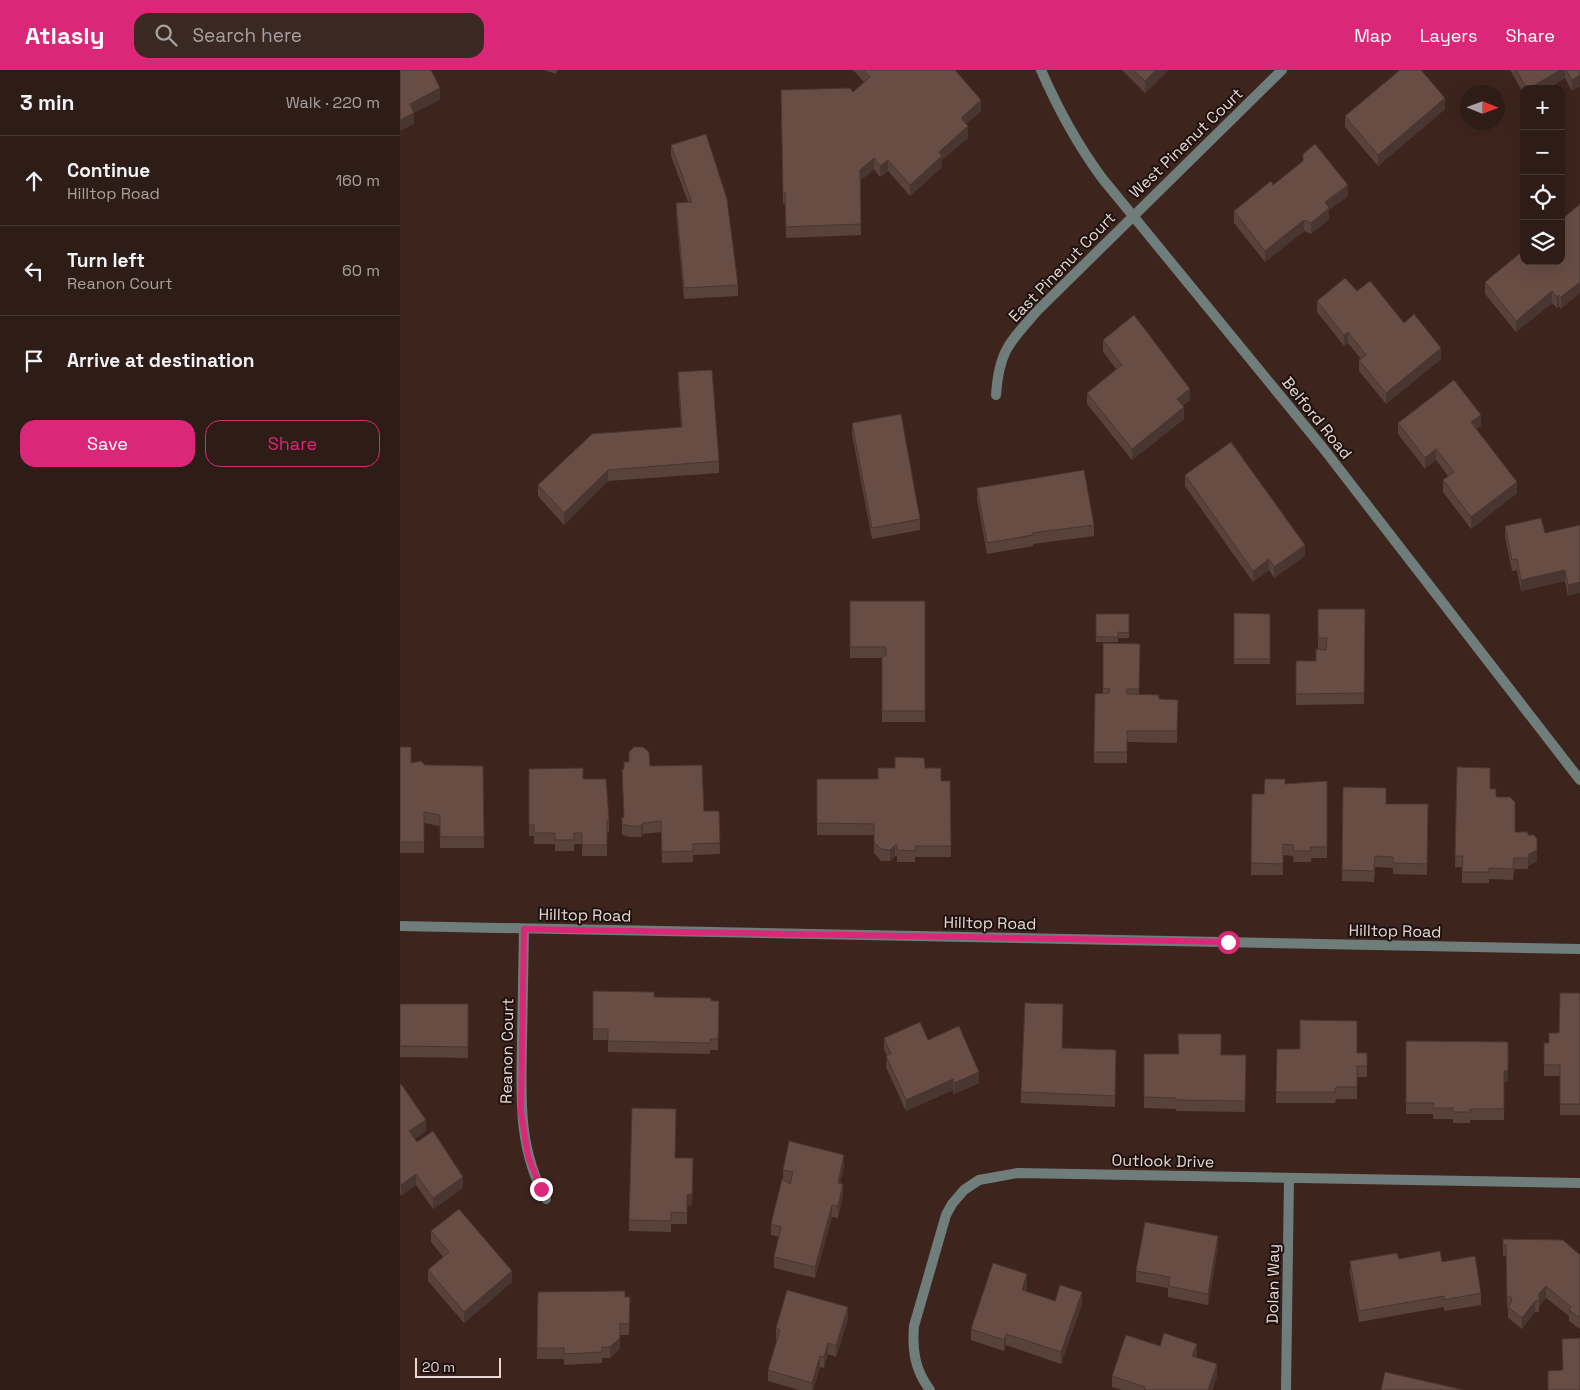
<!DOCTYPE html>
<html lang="en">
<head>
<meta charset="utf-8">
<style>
	:root { --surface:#2e1c16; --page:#3a2923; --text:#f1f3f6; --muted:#a7a1a1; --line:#493a35; --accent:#db2777 }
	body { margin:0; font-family:"Space Grotesk",sans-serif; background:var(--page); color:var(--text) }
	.controls { position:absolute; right:15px; top:15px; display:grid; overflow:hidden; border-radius:10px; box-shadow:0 5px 20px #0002 }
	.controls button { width:45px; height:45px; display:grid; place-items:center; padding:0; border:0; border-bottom:1px solid var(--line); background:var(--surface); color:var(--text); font:25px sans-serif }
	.compass { position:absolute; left:1060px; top:15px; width:45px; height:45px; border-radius:50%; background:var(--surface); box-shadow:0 5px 20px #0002; rotate:91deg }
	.scale { position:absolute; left:15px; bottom:12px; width:86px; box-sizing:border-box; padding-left:5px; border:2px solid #e8d7d2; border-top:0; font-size:14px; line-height:18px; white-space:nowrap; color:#e8d7d2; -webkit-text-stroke:4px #1c110e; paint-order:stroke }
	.stop { position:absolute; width:15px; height:15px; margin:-11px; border:4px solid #db2777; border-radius:50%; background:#fff }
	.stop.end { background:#db2777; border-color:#fff; box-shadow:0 1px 5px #0008 }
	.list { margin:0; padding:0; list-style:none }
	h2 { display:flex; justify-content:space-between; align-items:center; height:65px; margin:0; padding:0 20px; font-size:21px }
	h2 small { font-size:16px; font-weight:400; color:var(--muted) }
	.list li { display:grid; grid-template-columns:32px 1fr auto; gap:15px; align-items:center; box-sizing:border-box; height:90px; padding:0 20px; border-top:1px solid var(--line) }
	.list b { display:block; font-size:19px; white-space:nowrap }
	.list p { margin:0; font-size:16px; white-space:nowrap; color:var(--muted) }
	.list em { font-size:16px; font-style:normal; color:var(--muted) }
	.actions { display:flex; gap:10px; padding:15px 20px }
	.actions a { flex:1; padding:11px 0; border:1px solid var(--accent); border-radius:15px; text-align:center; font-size:18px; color:var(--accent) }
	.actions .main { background:var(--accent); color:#fff }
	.icon { flex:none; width:28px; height:28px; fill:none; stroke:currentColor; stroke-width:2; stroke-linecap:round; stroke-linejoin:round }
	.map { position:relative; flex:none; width:1180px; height:1320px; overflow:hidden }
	header { display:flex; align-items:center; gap:30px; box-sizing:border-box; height:70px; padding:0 25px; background:var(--accent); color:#fff }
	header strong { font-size:24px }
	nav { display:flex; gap:28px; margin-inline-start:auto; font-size:18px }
	.search { width:350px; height:45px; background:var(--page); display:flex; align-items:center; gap:12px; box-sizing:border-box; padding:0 18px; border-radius:15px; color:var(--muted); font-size:19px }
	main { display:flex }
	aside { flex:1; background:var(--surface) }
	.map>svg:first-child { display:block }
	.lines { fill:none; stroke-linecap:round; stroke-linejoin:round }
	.street { stroke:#707e7b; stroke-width:10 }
	.wall { fill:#59423a }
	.shaded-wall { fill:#493630 }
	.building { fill:#684d44; stroke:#493630 }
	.route { stroke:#db2777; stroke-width:6 }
	.labels { text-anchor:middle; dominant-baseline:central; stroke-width:4; stroke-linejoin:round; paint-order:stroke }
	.street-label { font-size:16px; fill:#e8d7d2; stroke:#1c110e }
</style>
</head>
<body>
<header>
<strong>Atlasly</strong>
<div class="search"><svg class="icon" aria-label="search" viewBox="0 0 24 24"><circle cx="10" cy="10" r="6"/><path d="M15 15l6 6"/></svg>Search here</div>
<nav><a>Map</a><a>Layers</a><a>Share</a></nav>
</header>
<main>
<aside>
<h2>3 min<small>Walk · 220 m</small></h2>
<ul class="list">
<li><svg class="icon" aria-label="ahead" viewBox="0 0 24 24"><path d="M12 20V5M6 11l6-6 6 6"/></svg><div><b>Continue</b><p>Hilltop Road</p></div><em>160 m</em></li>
<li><svg class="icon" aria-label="left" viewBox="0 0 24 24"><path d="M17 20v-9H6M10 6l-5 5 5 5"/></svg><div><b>Turn left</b><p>Reanon Court</p></div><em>60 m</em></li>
<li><svg class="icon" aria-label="arrive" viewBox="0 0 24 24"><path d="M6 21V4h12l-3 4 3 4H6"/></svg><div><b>Arrive at destination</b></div></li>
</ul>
<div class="actions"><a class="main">Save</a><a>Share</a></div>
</aside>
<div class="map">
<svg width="1180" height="1320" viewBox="0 0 1180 1320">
	<rect width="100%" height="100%" fill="#3d251d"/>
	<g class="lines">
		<path class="street" d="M641 0C658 39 677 74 702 108L923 378 1180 710
			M596 325C599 280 610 272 638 240L882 0
			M0 856 1180 879
			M124 859C123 897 123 935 122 973 121 1028 118 1079 146 1129
			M530 1320C515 1300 512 1281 514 1256L546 1145 552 1134 564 1120 579 1110 618 1103 1180 1113
			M886 1320 889 1108"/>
	</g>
	<path class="wall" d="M144 0H157L156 4Z
		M453 0H555L581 41 566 54 568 68 542 90V97L510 126 488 101 480 107 474 99 460 111 461 165 386 168 385 134H383L381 20 453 22 464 12Z
		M723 0H768L745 23 723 1Z
		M1110 0H1180V16L1172 21 1165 8 1147 19H1124V24Z
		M1045 39 978 96 945 57V46Z
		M271 75 338 215V226L284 229 276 144V133L288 132 271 86Z
		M873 115 948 126 929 140V149L911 164 904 161 865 192 834 153V141Z
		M1161 191V239L1159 236 1157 238 1152 233 1116 262 1085 224V212Z
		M957 221 1041 289 986 334 959 301V290L961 289 948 273 944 276 917 242V231Z
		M703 270 790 330 782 336 784 349 732 390 687 334V323L716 299 703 282Z
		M278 302 319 391V403L208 411 164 455 138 426V415L281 357 278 314Z
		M452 353 520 449V460L472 469 452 364Z
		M998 353 1081 356 1076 359 1117 423 1071 459 1043 422V410L1048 406 1036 390 1025 399 998 364Z
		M785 405 905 486 874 508 869 500 853 512 785 416Z
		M577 418 694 455V466L633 474V476L587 484 577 429Z
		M1180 455 1168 526 1165 511 1121 521 1117 500 1112 501 1105 467V456L1145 463Z
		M450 531H525V652H482V588H450Z
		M918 539H965L964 634 896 635V591H916L918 579Z
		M834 543 870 544V594H834Z
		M696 544H729V568H718V572H696Z
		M703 573 740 574 739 624 759 629 778 630 777 673 727 672V693H694L695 624 703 623Z
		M0 677 11 693 25 695 83 696 84 778H40V756L24 753V783H0Z
		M250 696 304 741H319L320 784 293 785V792L262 793 261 762 243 764 241 767H231L222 765V747L224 748Z
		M1057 697 1090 719 1096 727 1115 762 1128 765 1137 780V791L1128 796V799H1114L1113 810 1089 809V813H1062V797H1055Z
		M525 698 541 711H550L551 787H515V792H497V786H495L490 791H481L474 783V765H417V709H478Z
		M129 699 183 709 209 750V762H207V786H182V774H174V781H155V774H134V766H129Z
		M927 711V788H911V792H894L893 786 883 785V805H851L852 724H864L885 714Z
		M943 717 986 734H1028L1027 805 993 804V798L975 797 974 812 942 811Z
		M193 921 254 927 319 931 318 980H310V984L208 982V970H193Z
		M1180 923V1045H1160V1006H1144V973H1149L1159 963Z
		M0 934H68V988L0 987Z
		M484 968 528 970 579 1013 554 1024 553 1020 506 1041 486 997 487 986 484 979Z
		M1006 971 1108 1011 1104 1012V1050H1070V1053H1053V1049H1033V1044H1006Z
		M663 978 716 991 715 1037 621 1033V1022Z
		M877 979 967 983V1007H957V1029H936L935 1033H876Z
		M744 984 846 985 845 1042 776 1041V1039L744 1038Z
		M0 1015 26 1061 14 1069 63 1118 33 1139 16 1115 1 1126 0 1124Z
		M444 1096 440 1114 443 1126 438 1148 432 1147 415 1208 374 1198V1187L379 1167 371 1165V1154L383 1109V1100Z
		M293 1100 292 1135 287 1136V1154H271V1162L229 1161V1150Z
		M31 1161 112 1212 64 1253 28 1211V1200L43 1187 31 1172Z
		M1103 1169 1180 1185V1259L1169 1251V1246L1146 1228 1139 1236V1242H1135L1122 1259 1108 1248V1238H1107L1106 1186H1103Z
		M818 1177 808 1235 768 1227V1218L736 1212V1201Z
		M999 1189 1042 1192 1081 1223V1235L1044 1241V1237L959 1252 950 1203V1191Z
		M627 1216 626 1221 655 1231 682 1234 661 1294 606 1275 604 1281 571 1270V1259Z
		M138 1222 230 1227 229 1265H220V1279L210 1288H202V1293L164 1295V1289H137Z
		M448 1249 436 1287 428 1284 424 1298 420 1297 413 1320H399L368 1311V1300L377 1270H376V1258Z
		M760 1276 797 1286 796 1287 817 1306 812 1320H722L712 1317V1306Z"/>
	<path class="shaded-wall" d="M756 0H768L745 23V11Z
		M1160 0H1165V8L1147 19H1128Z
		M1180 5V16L1172 21V10Z
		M40 18V30L14 43V54L0 61V50L10 34Z
		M1045 28V39L978 96V85Z
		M581 30V41L561 59V48Z
		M568 56V68L542 90V97L510 126V115L539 82Z
		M474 88V99L460 111V100Z
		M488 90V101L480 107V96Z
		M948 115V126L929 140V149L911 164V153L925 132Z
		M904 150V161L865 192V181Z
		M1180 212V223L1161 239V227Z
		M1152 221V233L1116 262V251Z
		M1159 225V236L1157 238V227Z
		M948 262V273L944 276V265Z
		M1041 278V289L986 334V323Z
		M790 319V330L777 340V329Z
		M784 337V349L732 390V379Z
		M1081 345V356L1071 364V352Z
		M1036 379V390L1025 399V388Z
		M208 400V411L164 455V443Z
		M1117 412V423L1071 459V447Z
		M905 475V486L874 508V497Z
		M869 489V500L853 512V501Z
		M1165 500V511L1121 521V510Z
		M1180 512V523L1168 526V515Z
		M243 753V764L241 767V756Z
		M1137 769V791L1128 796V785Z
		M495 775V786L490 791V780Z
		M1108 1000V1011L1104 1012V1050V1001Z
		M579 1002V1013L554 1024V1013Z
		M553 1009V1020L506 1041V1030Z
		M26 1050V1061L9 1073V1061Z
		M444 1085V1096L438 1124V1113Z
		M293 1100 292 1135 287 1136V1154V1125Z
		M16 1104V1115L1 1126V1115Z
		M63 1107V1118L33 1139V1128Z
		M443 1114V1126L438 1148V1136Z
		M432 1135V1147L415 1208V1197Z
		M818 1166V1177L808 1235V1224Z
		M112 1201V1212L64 1253V1242Z
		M627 1204V1216L622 1231V1220Z
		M1146 1216V1228L1139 1236V1224Z
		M682 1222V1234L661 1294V1282Z
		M1135 1231V1242L1122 1259V1248Z
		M448 1237V1249L436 1287V1276Z
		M220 1253V1279L210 1288V1277Z
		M606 1264V1275L604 1281V1270Z
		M428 1273V1284L424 1298V1287Z
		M797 1274V1286L792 1297V1286Z
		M420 1286V1297L413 1320H412V1313Z
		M817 1294V1306L812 1320H808Z"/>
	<path class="building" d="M0 0H31L40 18 10 34 14 43 0 50Z
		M463 0H555L581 30 561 48 568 56 539 82 542 86 510 115 488 90 480 96 474 88 460 100 461 154 386 157 385 123H383L381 20 450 18 453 22 470 7Z
		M733 0H756L745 11Z
		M1000 0H1021L1045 28 978 85 945 46Z
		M1116 0H1160L1128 19H1127Z
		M1166 0H1180V5L1172 10Z
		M306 64 327 129 338 215 284 218 276 133 292 132 271 75Z
		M915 74 948 115 925 132 929 138 911 153 904 150 865 181 834 141 871 111 873 115 903 91V84Z
		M1180 134V212L1161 227 1159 225 1157 227 1152 221 1116 251 1085 212 1124 180V191H1161V150Z
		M945 208 957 221 970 211 1004 253 1014 244 1041 278 986 323 959 290 966 285 948 262 944 265 917 231Z
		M734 245 790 319 777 329 784 337 732 379 687 323 722 295 703 270Z
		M312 300 319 391 208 400 164 443 138 415 192 364 282 357 278 302Z
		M1054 310 1081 345 1071 352 1117 412 1071 447 1043 410 1054 402 1036 379 1025 388 998 353Z
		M501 344 520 449 472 458 452 353Z
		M831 372 905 475 874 497 869 489 853 501 785 405Z
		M684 400 694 455 632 463 633 465 587 473 577 418Z
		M1141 448 1145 463 1180 455V512L1168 515 1165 500 1121 510 1117 489 1112 490 1105 456Z
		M450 531H525V641H482V586H486V577H450Z
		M918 539H965L964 623 896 624V591H916V579L926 580 927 568H918Z
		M834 543 870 544V589H834Z
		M696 544H729V563L718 562V567H696Z
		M703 573 740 574 739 619H727V624L759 625V629L778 630 777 661H727V682H694L695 624 709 623 710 619 703 618Z
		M0 677H11V693L21 691 25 695 83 696 84 767H40V745L24 742V772H0Z
		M234 677H243L249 682 250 696 302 695 304 741H319L320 773 293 774V781L262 782 261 751 243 753 241 756H231L222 754V747L224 748 222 699H224V692H229V682Z
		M495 687 524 688 525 698H541V711H550L551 776H515V781L497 780V775H495L490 780 481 779 474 772V754L417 753V709H478V698H495Z
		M1057 697 1090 698V719H1096V727H1110L1115 732V762H1128V765H1134L1137 769V780L1128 785V788H1114L1113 799 1089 798V802H1062L1063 786H1055Z
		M183 698V709H206L209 750H207V775H182V763H174V770H155V763H134V755H129V699Z
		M865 709H885V714L927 711V777H910L911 781H894L893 775 883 774V794L851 793 852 724H864Z
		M943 717 986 718V734H1028L1027 794 993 793V787L975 786 974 801 942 800Z
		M193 921 254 922V927L311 928V931H319L318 969H310V973L208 971V959H193Z
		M1160 923H1180V1034H1160V995H1144V973H1149V963H1159Z
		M625 933 663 934 662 978 716 980 715 1026 621 1022Z
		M0 934H68V977L0 976Z
		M900 950 957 951V983H967V996H957V1017H936L935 1022H876L877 979H900Z
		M520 952 528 970 559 956 579 1002 554 1013 553 1009 506 1030 486 986 491 984 484 968Z
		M778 964H821V985H846L845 1031 776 1030V1028L744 1027V984H779Z
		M1006 971 1108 972V1000L1104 1001V1039H1070V1042H1053V1038H1033L1034 1033H1006Z
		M1 1014 26 1050 9 1061 17 1072 33 1061 63 1107 33 1128 16 1104 1 1115 0 1113V1015Z
		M232 1038 276 1039 275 1088H293L292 1124 287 1125V1143L271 1142V1151L229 1150Z
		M389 1071 444 1085 438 1113 443 1114 438 1136 432 1135 415 1197 374 1187 381 1157 371 1154 382 1109 390 1114 393 1102 383 1100Z
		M59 1139 112 1201 64 1242 28 1200 49 1182 31 1161Z
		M745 1152 818 1166 808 1224 768 1216 770 1207 736 1201Z
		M1103 1169 1163 1170 1180 1185V1248L1169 1240 1171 1237 1146 1216 1139 1224V1231H1135L1122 1248 1108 1237 1112 1231 1111 1227H1107L1106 1175H1103Z
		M1040 1181 1042 1192 1075 1186 1081 1223 1044 1230V1226L959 1241 950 1191 997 1183 999 1189Z
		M593 1193 627 1204 622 1220 655 1231 660 1215 682 1222 661 1282 606 1264 604 1270 571 1259Z
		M387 1220 448 1237 436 1276 428 1273 424 1287 420 1286 412 1313 368 1300 380 1260 376 1258Z
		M225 1221V1227H230L229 1254 220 1253V1268L210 1277H202V1282L164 1284V1278H137L138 1222Z
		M764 1263 797 1274 792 1286 817 1294 808 1320H747L744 1319 745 1317 712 1306 726 1265 760 1276Z
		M1180 1268V1320H1148V1301L1163 1300 1162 1269Z
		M985 1302 1064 1320H981Z"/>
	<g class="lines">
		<path class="route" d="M141 1119 128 1086 121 1042 124 859 828 872"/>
	</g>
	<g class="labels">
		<g class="street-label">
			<text transform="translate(786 73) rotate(-44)">West Pinenut Court</text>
			<text transform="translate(662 197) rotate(-46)">East Pinenut Court</text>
			<text transform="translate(917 348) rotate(51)">Belford Road</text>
			<text transform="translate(185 845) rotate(1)">Hilltop Road</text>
			<text transform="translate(590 853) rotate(1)">Hilltop Road</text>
			<text transform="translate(995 861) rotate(1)">Hilltop Road</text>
			<text transform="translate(107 981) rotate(-89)">Reanon Court</text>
			<text transform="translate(763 1091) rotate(1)">Outlook Drive</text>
			<text transform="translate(873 1214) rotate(-89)">Dolan Way</text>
		</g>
	</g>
</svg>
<div class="controls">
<button>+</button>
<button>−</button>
<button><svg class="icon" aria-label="locate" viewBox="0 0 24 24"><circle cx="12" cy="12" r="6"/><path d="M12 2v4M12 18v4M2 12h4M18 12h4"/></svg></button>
<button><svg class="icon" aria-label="layers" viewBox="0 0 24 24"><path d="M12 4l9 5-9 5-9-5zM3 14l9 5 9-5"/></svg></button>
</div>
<svg class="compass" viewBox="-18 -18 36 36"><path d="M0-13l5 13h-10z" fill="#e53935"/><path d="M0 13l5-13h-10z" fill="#a7a1a1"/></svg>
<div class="scale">20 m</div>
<div class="stop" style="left:828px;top:872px"></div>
<div class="stop end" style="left:141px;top:1119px"></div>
</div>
</main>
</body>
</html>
